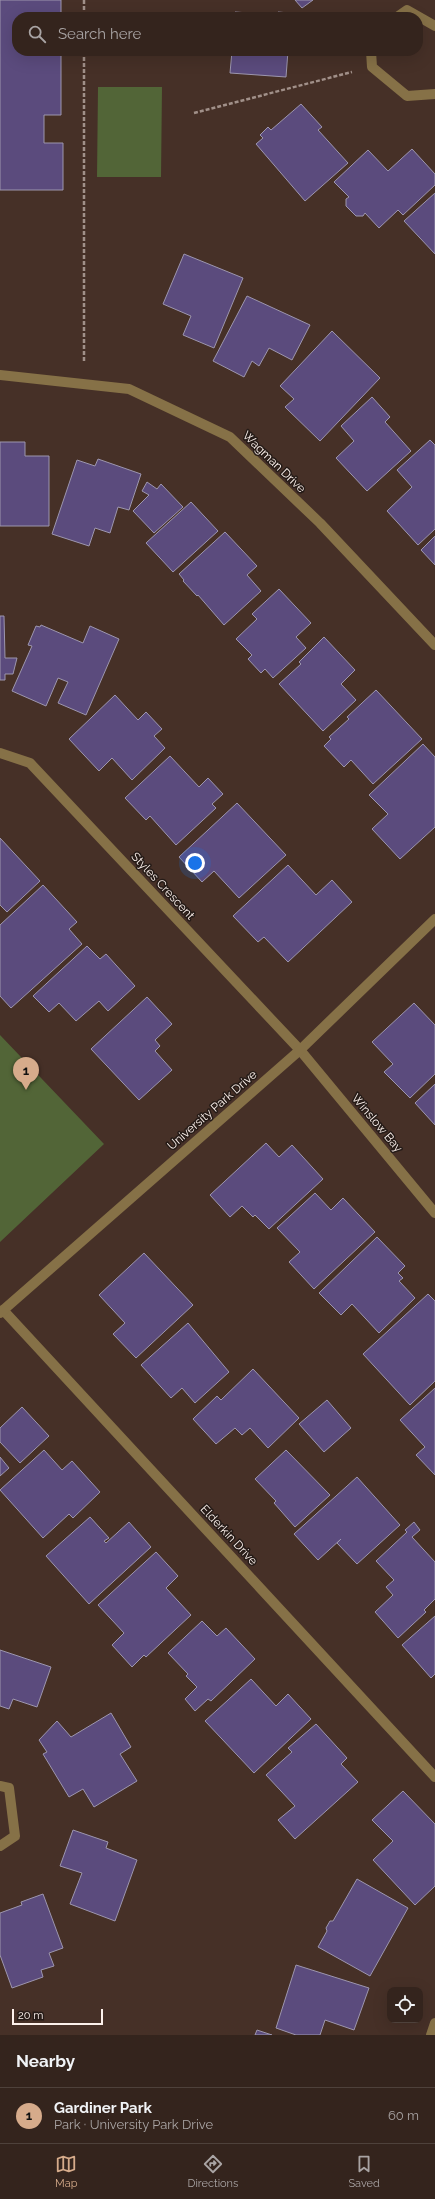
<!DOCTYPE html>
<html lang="en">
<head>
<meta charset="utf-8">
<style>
	:root { --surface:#34241d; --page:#3c2c26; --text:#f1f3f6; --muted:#a9a4a4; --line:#4e413b; --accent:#d6ab8b }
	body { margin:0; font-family:Raleway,sans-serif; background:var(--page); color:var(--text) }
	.controls { position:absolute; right:12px; bottom:12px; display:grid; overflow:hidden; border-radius:8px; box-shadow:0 4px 16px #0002 }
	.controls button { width:36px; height:36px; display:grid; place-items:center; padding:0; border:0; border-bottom:1px solid var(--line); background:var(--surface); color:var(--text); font:20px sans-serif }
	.scale { position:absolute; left:12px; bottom:10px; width:91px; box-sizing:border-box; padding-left:4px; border:2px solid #fdf1ec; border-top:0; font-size:11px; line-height:14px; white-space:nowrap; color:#fdf1ec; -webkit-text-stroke:3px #251b17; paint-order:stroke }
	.you { position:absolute; left:195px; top:863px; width:14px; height:14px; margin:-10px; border:3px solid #fff; border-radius:50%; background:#1a73e8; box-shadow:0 0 0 6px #1a73e833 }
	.badge { display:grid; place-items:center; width:26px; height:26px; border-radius:50%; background:var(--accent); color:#111; font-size:13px; font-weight:700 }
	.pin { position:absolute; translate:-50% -33px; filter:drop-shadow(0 1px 2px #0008) }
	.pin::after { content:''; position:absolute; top:21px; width:14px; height:12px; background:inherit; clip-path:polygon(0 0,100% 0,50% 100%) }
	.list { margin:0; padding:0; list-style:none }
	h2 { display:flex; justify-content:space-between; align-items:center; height:52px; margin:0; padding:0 16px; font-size:17px }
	h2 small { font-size:13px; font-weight:400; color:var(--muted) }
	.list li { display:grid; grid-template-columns:26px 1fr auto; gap:12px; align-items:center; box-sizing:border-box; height:56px; padding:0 16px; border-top:1px solid var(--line) }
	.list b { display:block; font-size:15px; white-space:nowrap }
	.list p { margin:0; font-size:13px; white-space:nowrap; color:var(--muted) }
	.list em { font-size:13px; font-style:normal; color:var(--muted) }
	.icon { flex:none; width:22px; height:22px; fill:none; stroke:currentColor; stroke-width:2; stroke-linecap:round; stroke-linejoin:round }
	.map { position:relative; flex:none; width:435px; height:2035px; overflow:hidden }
	.search { position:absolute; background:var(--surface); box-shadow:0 4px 16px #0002; left:12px; right:12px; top:12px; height:44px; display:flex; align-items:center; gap:10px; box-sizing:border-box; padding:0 14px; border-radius:16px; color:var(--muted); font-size:15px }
	.sheet { height:108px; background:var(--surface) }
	nav { display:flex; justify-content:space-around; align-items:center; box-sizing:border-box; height:56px; border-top:1px solid var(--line); background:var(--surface); font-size:11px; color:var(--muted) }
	nav a { display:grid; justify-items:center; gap:2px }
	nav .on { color:var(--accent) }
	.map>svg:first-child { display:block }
	.green { fill:#526537 }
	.building { fill:#5b4b7d; stroke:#9d96ae }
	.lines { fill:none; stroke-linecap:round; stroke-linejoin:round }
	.path { stroke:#a19089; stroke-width:2.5; stroke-dasharray:4 2; stroke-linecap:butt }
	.minor { stroke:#867147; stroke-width:10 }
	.tertiary { stroke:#867147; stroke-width:10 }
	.labels { text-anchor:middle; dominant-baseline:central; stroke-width:3; stroke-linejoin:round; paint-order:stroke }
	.street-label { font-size:12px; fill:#fdf1ec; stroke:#251b17 }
</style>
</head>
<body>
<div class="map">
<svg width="435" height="2035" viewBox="0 0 435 2035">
	<rect width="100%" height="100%" fill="#463027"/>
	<path class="green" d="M98 87H162L161 177H97Z
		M0 1035 104 1144 0 1242Z"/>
	<path class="building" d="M0 0H61V17H17V51H61V115H44V143H63V190H0Z
		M295 0H313L302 8Z
		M235 12 277 15 278 12 312 15V17H234Z
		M232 51H288L286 77 230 73Z
		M301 104 322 127 318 130 348 163 305 201 256 144 263 138 260 135 268 127 271 130Z
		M412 149 435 174V185L403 215 398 210 379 228 365 213 363 216H356L346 206V199L349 197 334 182 368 150 388 171Z
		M435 193V254L404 221Z
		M184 254 243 278 214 348 183 335 191 316 163 304Z
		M247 296 310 325 292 360 269 348 259 366 252 361 244 377 213 361Z
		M332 331 380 378 320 441 285 407 294 399 280 386Z
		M372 397 390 417 385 422 411 451 367 491 336 458 354 441 341 426Z
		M430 440 435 445V529L418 545 387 511 412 487 397 470Z
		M0 442H25V456H49V526H0Z
		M98 459 141 474 129 510 118 507 110 533 95 528 89 546 52 534 77 460 95 466Z
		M147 482 157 489 161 484 183 507 154 533 133 511 149 495 142 491Z
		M191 502 218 531 173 572 146 543Z
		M225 532 257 566 247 575 261 591 224 625 198 595 197 596 183 581 184 580 179 574Z
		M435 536V565L421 550Z
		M279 589 311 623 296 637 306 648 273 678 265 669 261 673 248 659 252 655 236 639 257 619 252 614Z
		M0 616H4L5 658H17L13 674H5V680H0Z
		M41 625 83 643 90 626 119 639 86 715 58 703 68 682 58 678 46 706 12 691 32 646 28 645 36 626 40 627Z
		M324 637 355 670 341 684 356 700 323 731 279 684 301 664 299 662Z
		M376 690 422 739 373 784 351 760 344 767 324 746 331 739 329 737 349 719 347 717Z
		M115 695 138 720 146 712 162 729 154 736 165 748 132 780 112 758 99 771 69 739Z
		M423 744 435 757V827L400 859 372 829 388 814 369 795Z
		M170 756 199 787 208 778 223 794 212 804 216 808 176 845 150 816 146 820 125 798Z
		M237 803 286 855 239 898 214 871 202 882 179 857Z
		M0 838 40 881 7 912 0 905Z
		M288 865 316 895 332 880 352 902 288 962 264 937 258 942 233 916Z
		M43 885 77 922 69 929 82 944 11 1008 0 996V925Z
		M87 946 100 959 106 954 135 986 108 1011 99 1001 76 1021 59 1003 49 1012 33 996Z
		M147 997 172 1024 155 1040 160 1046 155 1051 172 1070 139 1100 91 1049Z
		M414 1003 435 1025V1074L410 1098 384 1072 393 1064 372 1042Z
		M435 1084V1125L415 1103Z
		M266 1143 279 1157 292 1145 323 1179 269 1229 255 1215 253 1217 242 1206 230 1217 210 1195Z
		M315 1193 331 1210 343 1198 375 1232 314 1289 289 1262 300 1252 277 1228Z
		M377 1237 405 1266 398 1273 403 1278 399 1281 415 1298 379 1333 352 1304 341 1315 319 1293Z
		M144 1253 193 1305 136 1358 113 1334 125 1323 99 1295Z
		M428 1294 435 1301V1381L410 1405 363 1354Z
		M188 1323 229 1372 195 1403 182 1388 171 1398 141 1365Z
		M253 1369 299 1418 268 1448 250 1428 242 1435 235 1428 216 1444 193 1419 217 1396 221 1400Z
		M435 1388V1475L416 1455 425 1447 400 1420Z
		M327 1400 351 1428 324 1452 299 1424Z
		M22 1407 49 1436 20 1463 0 1442V1428Z
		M44 1450 62 1470 72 1461 100 1492 73 1518 69 1514 43 1538 0 1490Z
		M286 1450 330 1495 295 1527 274 1503 276 1501 255 1479Z
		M0 1457 9 1468 0 1476Z
		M357 1477 400 1525 357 1564 337 1543 341 1539 318 1560 294 1534Z
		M90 1517 109 1538 104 1541 106 1543 129 1522 151 1547 89 1604 46 1556Z
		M414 1522 420 1530 412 1537 435 1562V1599L424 1610 426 1612 398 1638 375 1612 393 1595 386 1587 394 1580 376 1561 407 1532 405 1530Z
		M156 1552 178 1576 166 1588 191 1615 146 1657 144 1655 132 1667 112 1645 124 1633 98 1605Z
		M435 1616V1674L431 1678 402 1645Z
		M202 1621 217 1636 226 1628 255 1659 211 1701 208 1699 195 1711 185 1699 197 1687 186 1676 188 1674 168 1653Z
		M0 1650 51 1667 37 1707 13 1699 9 1709 0 1706Z
		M251 1679 276 1706 288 1694 311 1719 254 1773 205 1721Z
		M111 1713 131 1747 120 1754 137 1781 94 1807 83 1789 69 1797 43 1754 47 1752 39 1740 57 1721 71 1737Z
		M316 1724 347 1758 341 1764 358 1782 295 1839 278 1820 295 1806 266 1775 292 1752 288 1748Z
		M403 1791 435 1824V1886L415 1905 373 1860 393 1841 372 1820Z
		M73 1830 108 1842 106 1848 137 1860 115 1921 70 1904 82 1873 60 1866Z
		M357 1879 408 1908 370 1976 318 1947 327 1931 326 1928 330 1921H333Z
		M43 1894 63 1948 49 1953 54 1966 41 1970 43 1977 12 1988 0 1955V1913L22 1905 21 1902Z
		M296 1965 369 1988 354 2030 325 2020 320 2035H296L276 2028Z
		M257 2030 272 2035H255Z"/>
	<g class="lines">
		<path class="path" d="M84 0V17
			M84 51V363
			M194 113 352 72"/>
		<path class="minor" d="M397 17 407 10 435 26
			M371 51 372 67 407 96 435 94
			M0 375 129 389 230 437 320 523 435 645
			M0 753 30 763 300 1050 435 1213
			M3 1310 435 1777
			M0 1786 9 1788 15 1836 0 1846
			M431 2035 435 2023"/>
		<path class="tertiary" d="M0 1313 300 1050 435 919"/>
	</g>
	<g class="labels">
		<g class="street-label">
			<text transform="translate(274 462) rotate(44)">Wagman Drive</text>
			<text transform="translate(163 886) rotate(47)">Styles Crescent</text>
			<text transform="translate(212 1110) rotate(-41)">University Park Drive</text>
			<text transform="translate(377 1123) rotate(50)">Winslow Bay</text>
			<text transform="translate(229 1535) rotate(47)">Elderkin Drive</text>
		</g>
	</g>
</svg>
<div class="controls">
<button><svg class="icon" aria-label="locate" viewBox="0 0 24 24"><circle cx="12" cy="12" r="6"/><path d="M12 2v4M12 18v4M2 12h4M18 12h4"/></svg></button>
</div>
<div class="scale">20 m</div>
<div class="you"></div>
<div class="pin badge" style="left:26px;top:1090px">1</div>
<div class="search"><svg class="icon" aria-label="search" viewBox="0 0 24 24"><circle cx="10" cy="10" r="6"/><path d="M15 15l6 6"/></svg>Search here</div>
</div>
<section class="sheet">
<h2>Nearby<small></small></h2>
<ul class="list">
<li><span class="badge">1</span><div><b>Gardiner Park</b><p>Park · University Park Drive</p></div><em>60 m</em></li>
</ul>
</section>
<nav>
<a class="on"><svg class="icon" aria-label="map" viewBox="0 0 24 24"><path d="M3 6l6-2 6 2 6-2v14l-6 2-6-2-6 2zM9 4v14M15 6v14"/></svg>Map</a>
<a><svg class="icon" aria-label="directions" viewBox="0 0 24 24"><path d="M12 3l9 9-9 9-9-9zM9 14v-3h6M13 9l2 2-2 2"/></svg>Directions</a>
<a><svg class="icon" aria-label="saved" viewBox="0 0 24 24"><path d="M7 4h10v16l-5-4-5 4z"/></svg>Saved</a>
</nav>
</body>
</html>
